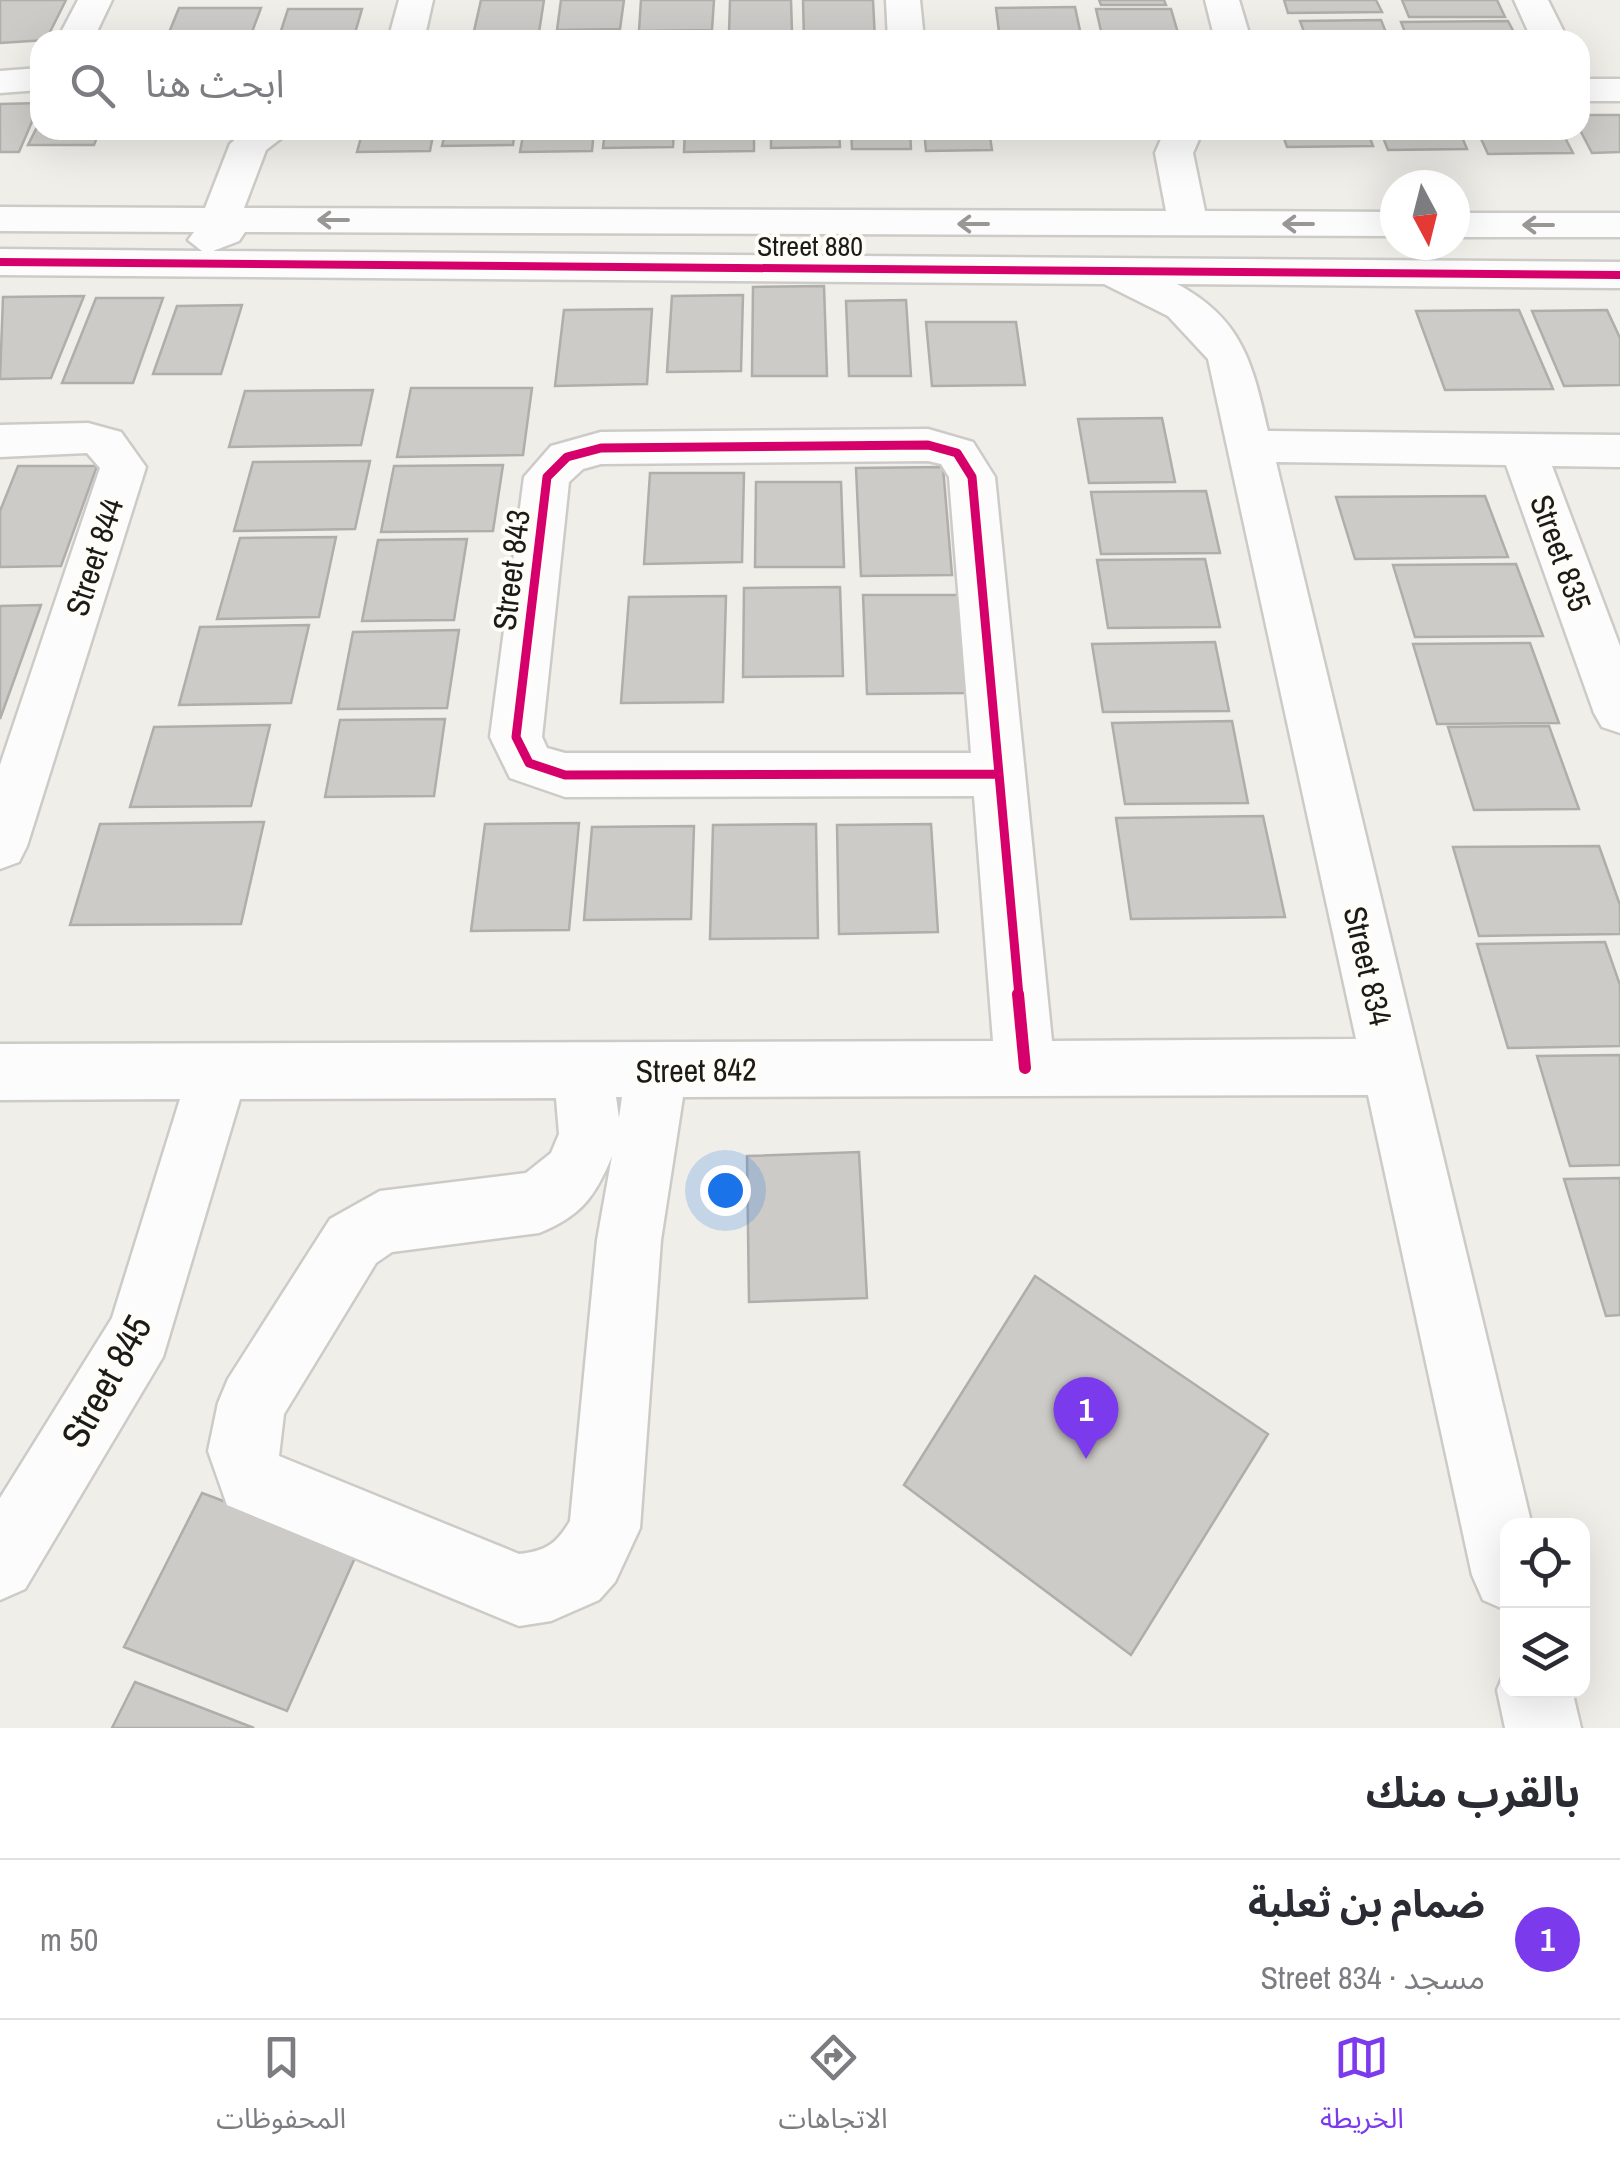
<!DOCTYPE html>
<html lang="ar">
<head>
<meta charset="utf-8">
<style>
	:root { --surface:#fff; --page:#f2f2f3; --text:#2b2b33; --muted:#7c7c81; --line:#e1e1e2; --accent:#7c3aed }
	body { margin:0; font-family:"Archivo Narrow","Noto Sans Arabic",sans-serif; background:var(--page); color:var(--text); direction:rtl }
	.controls { position:absolute; right:30px; bottom:30px; display:grid; overflow:hidden; border-radius:20px; box-shadow:0 10px 40px #0002 }
	.controls button { width:90px; height:90px; display:grid; place-items:center; padding:0; border:0; border-bottom:2px solid var(--line); background:var(--surface); color:var(--text); font:50px sans-serif }
	.compass { position:absolute; left:1380px; top:170px; width:90px; height:90px; border-radius:50%; background:var(--surface); box-shadow:0 10px 40px #0002; rotate:173deg }
	.you { position:absolute; left:725px; top:1190px; width:35px; height:35px; margin:-25px; border:8px solid #fff; border-radius:50%; background:#1a73e8; box-shadow:0 0 0 15px #1a73e833 }
	.badge { display:grid; place-items:center; width:65px; height:65px; border-radius:50%; background:var(--accent); color:#fff; font-size:32px; font-weight:700 }
	.pin { position:absolute; translate:-50% -82px; filter:drop-shadow(0 2px 5px #0008) }
	.pin::after { content:''; position:absolute; top:52px; width:35px; height:30px; background:inherit; clip-path:polygon(0 0,100% 0,50% 100%) }
	.list { margin:0; padding:0; list-style:none }
	h2 { display:flex; justify-content:space-between; align-items:center; height:130px; margin:0; padding:0 40px; font-size:42px }
	h2 small { font-size:32px; font-weight:400; color:var(--muted) }
	.list li { display:grid; grid-template-columns:65px 1fr auto; gap:30px; align-items:center; box-sizing:border-box; height:160px; padding:0 40px; border-top:2px solid var(--line) }
	.list b { display:block; font-size:38px; white-space:nowrap }
	.list p { margin:0; font-size:32px; white-space:nowrap; color:var(--muted) }
	.list em { font-size:32px; font-style:normal; color:var(--muted) }
	.icon { flex:none; width:55px; height:55px; fill:none; stroke:currentColor; stroke-width:2; stroke-linecap:round; stroke-linejoin:round }
	.map { position:relative; flex:none; width:1620px; height:1728px; overflow:hidden; direction:ltr }
	.search { position:absolute; background:var(--surface); box-shadow:0 10px 40px #0002; left:30px; right:30px; top:30px; height:110px; display:flex; align-items:center; gap:25px; box-sizing:border-box; padding:0 35px; border-radius:30px; color:var(--muted); font-size:38px }
	.sheet { height:290px; background:var(--surface) }
	nav { display:flex; justify-content:space-around; align-items:center; box-sizing:border-box; height:140px; border-top:2px solid var(--line); background:var(--surface); font-size:28px; color:var(--muted) }
	nav a { display:grid; justify-items:center; gap:5px }
	nav .on { color:var(--accent) }
	.map>svg:first-child { display:block }
	.building { fill:#cdcbc7; stroke:#afaeaa; stroke-width:2.5 }
	.lines { fill:none; stroke-linecap:round; stroke-linejoin:round }
	.minor-casing { stroke:#cdcbc7; stroke-width:5 }
	.minor { fill:#fdfcfc; fill-rule:evenodd }
	.cycleway-far2-casing { stroke:#fffdf7; stroke-width:12 }
	.cycleway-far1-casing { stroke:#fffdf7; stroke-width:15 }
	.cycleway-casing { stroke:#fffdf7; stroke-width:19 }
	.cycleway-far2 { stroke:#d6006c; stroke-width:8 }
	.cycleway-far1 { stroke:#d6006c; stroke-width:9 }
	.cycleway { stroke:#d6006c; stroke-width:12 }
	.oneway { stroke:#989795 }
	.labels { text-anchor:middle; dominant-baseline:central; stroke-width:8; stroke-linejoin:round; paint-order:stroke }
	.far-street-label { font-size:28px; fill:#1c1b18; stroke:#fffdf7 }
	.street-label { font-size:32px; fill:#1c1b18; stroke:#fffdf7 }
	.near-street-label { font-size:38px; fill:#1c1b18; stroke:#fffdf7 }
</style>
</head>
<body>
<div class="map">
<svg width="1620" height="1728" viewBox="0 0 1620 1728">
	<rect width="100%" height="100%" fill="#f0eee9"/>
	<path class="building" d="M0 0H66L46 40 0 43Z
		M481 0H544L538 39 472 40Z
		M561 0H624L620 29 557 30Z
		M641 0H714L712 30 639 31Z
		M730 0H791L792 32 729 33Z
		M803 0H873L875 40H804Z
		M1099 0H1164L1166 5H1101Z
		M1284 0H1376L1382 12 1288 13Z
		M1402 0H1497L1505 17H1409Z
		M1075 7 1082 40H1000L996 8Z
		M179 8H261L249 40H166Z
		M288 9H362L353 40H278Z
		M1096 9H1171L1180 40H1103Z
		M1381 20 1389 40H1307L1300 21Z
		M1508 21 1518 40H1408L1401 22Z
		M40 103 19 152H0V104Z
		M1580 115H1620V152L1592 153 1580 130Z
		M40 121V130H100L94 145H28Z
		M363 130H434L430 151 357 152Z
		M446 130H515L513 145 442 146Z
		M524 130H594L592 151 520 152Z
		M605 130H674L673 147 603 148Z
		M685 130H754V151L684 152Z
		M771 130H839L840 147 771 148Z
		M851 130H910L911 149H852Z
		M924 130H989L992 150 926 151Z
		M1281 130H1367L1373 146 1287 147Z
		M1380 130H1459L1467 149 1388 150Z
		M1477 130H1561L1573 153 1488 154Z
		M824 286 827 376H752L753 287Z
		M743 295 741 371 667 372 672 296Z
		M84 296 51 378 0 379 3 297Z
		M96 298H163L133 383H62Z
		M906 300 911 376H849L846 301Z
		M242 305 221 374H153L177 306Z
		M652 309 647 384 555 386 564 310Z
		M1519 310 1553 389 1445 390 1416 311Z
		M1607 310 1620 338V385L1564 386 1532 311Z
		M926 322H1016L1025 385 932 386Z
		M411 388H532L523 455 397 457Z
		M373 390 361 445 229 447 245 391Z
		M1162 418 1175 482 1089 483 1078 419Z
		M370 461 355 529 234 531 253 462Z
		M503 465 493 531 381 532 394 466Z
		M18 466H97L61 566 0 567V511Z
		M943 467 952 575 861 576 856 468Z
		M650 473H744L742 562 644 564Z
		M756 482H841L844 567H755Z
		M1206 491 1220 553 1101 554 1091 492Z
		M1485 496 1508 557 1355 559 1336 497Z
		M336 537 319 617 217 619 240 538Z
		M467 539 454 620 362 621 378 540Z
		M1205 559 1220 627 1108 628 1097 560Z
		M1516 564 1543 636 1415 637 1393 565Z
		M840 587 843 676 743 677 744 588Z
		M863 595H962L971 693 867 694Z
		M726 596 723 702 621 703 629 597Z
		M41 605 0 719V606Z
		M309 625 291 703 179 705 200 627Z
		M459 630 447 708 338 709 353 632Z
		M1215 642 1229 711 1103 712 1092 644Z
		M1530 643 1559 723 1437 724 1413 644Z
		M445 719 434 796 325 797 340 720Z
		M1232 721 1248 803 1125 804 1112 723Z
		M270 725 251 806 130 807 154 727Z
		M1549 726 1579 809 1474 810 1448 727Z
		M1263 816 1285 917 1131 919 1116 818Z
		M264 822 241 924 70 925 100 824Z
		M579 823 569 930 471 931 485 824Z
		M816 824 818 938 710 939 713 825Z
		M931 824 938 932 839 934 837 825Z
		M694 826 691 919 584 920 592 827Z
		M1599 846 1620 905V934L1479 936 1453 847Z
		M1605 942 1620 985V1046L1508 1048 1477 944Z
		M1620 1055V1165L1570 1166 1537 1056Z
		M859 1152 867 1298 749 1302 747 1156Z
		M1620 1178V1315L1606 1316 1564 1179Z
		M1035 1276 1268 1434 1131 1655 904 1485Z
		M202 1493 358 1551 287 1711 124 1647Z
		M135 1682 254 1728H112Z"/>
	<g class="lines">
		<defs>
			<path id="minor" d="M78 0H112L93 40H57Z
				M399 0H433L424 40H388Z
				M886 0H920L924 40H888Z
				M1205 0H1239L1251 40H1215Z
				M1514 0H1548L1568 40H1532Z
				M40 68V90L0 93V71Z
				M1580 79H1620V101H1580Z
				M246 130H292L266 150 244 208 1166 211 1155 153 1165 130H1203L1193 153 1205 211 1395 212V236L245 232 239 241 213 251 1620 262V288L1177 284C1243 319 1253 365 1268 431L1620 435V467L1552 466 1620 646V733L1602 727 1594 713 1506 465 1276 462 1532 1526H1508V1611L1483 1600 1472 1575 1368 1095 683 1097 661 1240 640 1528 615 1582 599 1600 551 1621 519 1626 227 1505 208 1451 218 1403 228 1379 330 1219 380 1191 526 1173 551 1153 559 1134 556 1098 240 1099 163 1357 25 1589 0 1600V1498L112 1318 180 1099 0 1100V1044L993 1041 974 796 565 797 510 778 490 737 524 477 551 446 601 432 928 429 973 442 995 477 1052 1041 1356 1039 1208 359 1168 316 1104 284 0 275V249L202 251 188 240 194 232 0 231V207L205 208 230 144ZM928 461 941 464 949 477 971 753H565L547 748 542 737 569 482 583 469 601 464ZM616 1097H622L619 1118ZM612 1156 597 1240 570 1521C556 1545 545 1551 519 1554L279 1456 284 1414 376 1263 392 1252 539 1233C581 1216 595 1197 612 1156Z
				M1455 213H1620V237H1455Z
				M88 423 121 432 146 467 27 846 19 862 0 869V765L100 468 87 453 0 457V425Z
				M1508 1664V1690H1572L1581 1728H1505L1497 1690Z"/>
		</defs>
		<use href="#minor" class="minor-casing"/>
		<use href="#minor" class="minor"/>
		<defs>
			<path id="cycleway-far2" d="M0 262 1620 275"/>
			<path id="cycleway-far1" d="M928 445 957 453 972 477 999 774 565 775 529 763 516 737 547 477 567 457 601 448Z
				M999 774 1019 996"/>
			<path id="cycleway" d="M1018 994 1025 1068"/>
		</defs>
		<use href="#cycleway-far2" class="cycleway-far2-casing"/>
		<use href="#cycleway-far1" class="cycleway-far1-casing"/>
		<use href="#cycleway" class="cycleway-casing"/>
		<use href="#cycleway-far2" class="cycleway-far2"/>
		<use href="#cycleway-far1" class="cycleway-far1"/>
		<use href="#cycleway" class="cycleway"/>
	</g>
	<defs><path id="oneway-shaft" d="M-6 0H5M1.5-3L5.5 0L1.5 3" fill="none" stroke-width="1.6" stroke-linecap="round" stroke-linejoin="round" transform="scale(2.5)"/></defs>
	<g class="oneway">
		<use href="#oneway-shaft" transform="translate(333 220) rotate(-180)"/>
		<use href="#oneway-shaft" transform="translate(973 224) rotate(180)"/>
		<use href="#oneway-shaft" transform="translate(1298 224) rotate(-180)"/>
		<use href="#oneway-shaft" transform="translate(1538 225) rotate(-180)"/>
	</g>
	<g class="labels">
		<g class="far-street-label">
			<text x="810" y="246">Street 880</text>
		</g>
		<g class="street-label">
			<text transform="translate(1561 553) rotate(70)">Street 835</text>
			<text transform="translate(94 557) rotate(-72)">Street 844</text>
			<text transform="translate(511 570) rotate(-83)">Street 843</text>
			<text transform="translate(1368 966) rotate(77)">Street 834</text>
			<text transform="translate(696 1070) rotate(-1)">Street 842</text>
		</g>
		<g class="near-street-label">
			<text transform="translate(106 1381) rotate(-61)">Street 845</text>
		</g>
	</g>
</svg>
<div class="controls">
<button><svg class="icon" aria-label="locate" viewBox="0 0 24 24"><circle cx="12" cy="12" r="6"/><path d="M12 2v4M12 18v4M2 12h4M18 12h4"/></svg></button>
<button><svg class="icon" aria-label="layers" viewBox="0 0 24 24"><path d="M12 4l9 5-9 5-9-5zM3 14l9 5 9-5"/></svg></button>
</div>
<svg class="compass" viewBox="-18 -18 36 36"><path d="M0-13l5 13h-10z" fill="#e53935"/><path d="M0 13l5-13h-10z" fill="#7c7c81"/></svg>
<div class="you"></div>
<div class="pin badge" style="left:1086px;top:1459px">1</div>
<div class="search"><svg class="icon" aria-label="search" viewBox="0 0 24 24"><circle cx="10" cy="10" r="6"/><path d="M15 15l6 6"/></svg>ابحث هنا</div>
</div>
<section class="sheet">
<h2>بالقرب منك<small></small></h2>
<ul class="list">
<li><span class="badge">1</span><div><b>ضمام بن ثعلبة</b><p>مسجد · Street 834</p></div><em>50 m</em></li>
</ul>
</section>
<nav>
<a class="on"><svg class="icon" aria-label="map" viewBox="0 0 24 24"><path d="M3 6l6-2 6 2 6-2v14l-6 2-6-2-6 2zM9 4v14M15 6v14"/></svg>الخريطة</a>
<a><svg class="icon" aria-label="directions" viewBox="0 0 24 24"><path d="M12 3l9 9-9 9-9-9zM9 14v-3h6M13 9l2 2-2 2"/></svg>الاتجاهات</a>
<a><svg class="icon" aria-label="saved" viewBox="0 0 24 24"><path d="M7 4h10v16l-5-4-5 4z"/></svg>المحفوظات</a>
</nav>
</body>
</html>
